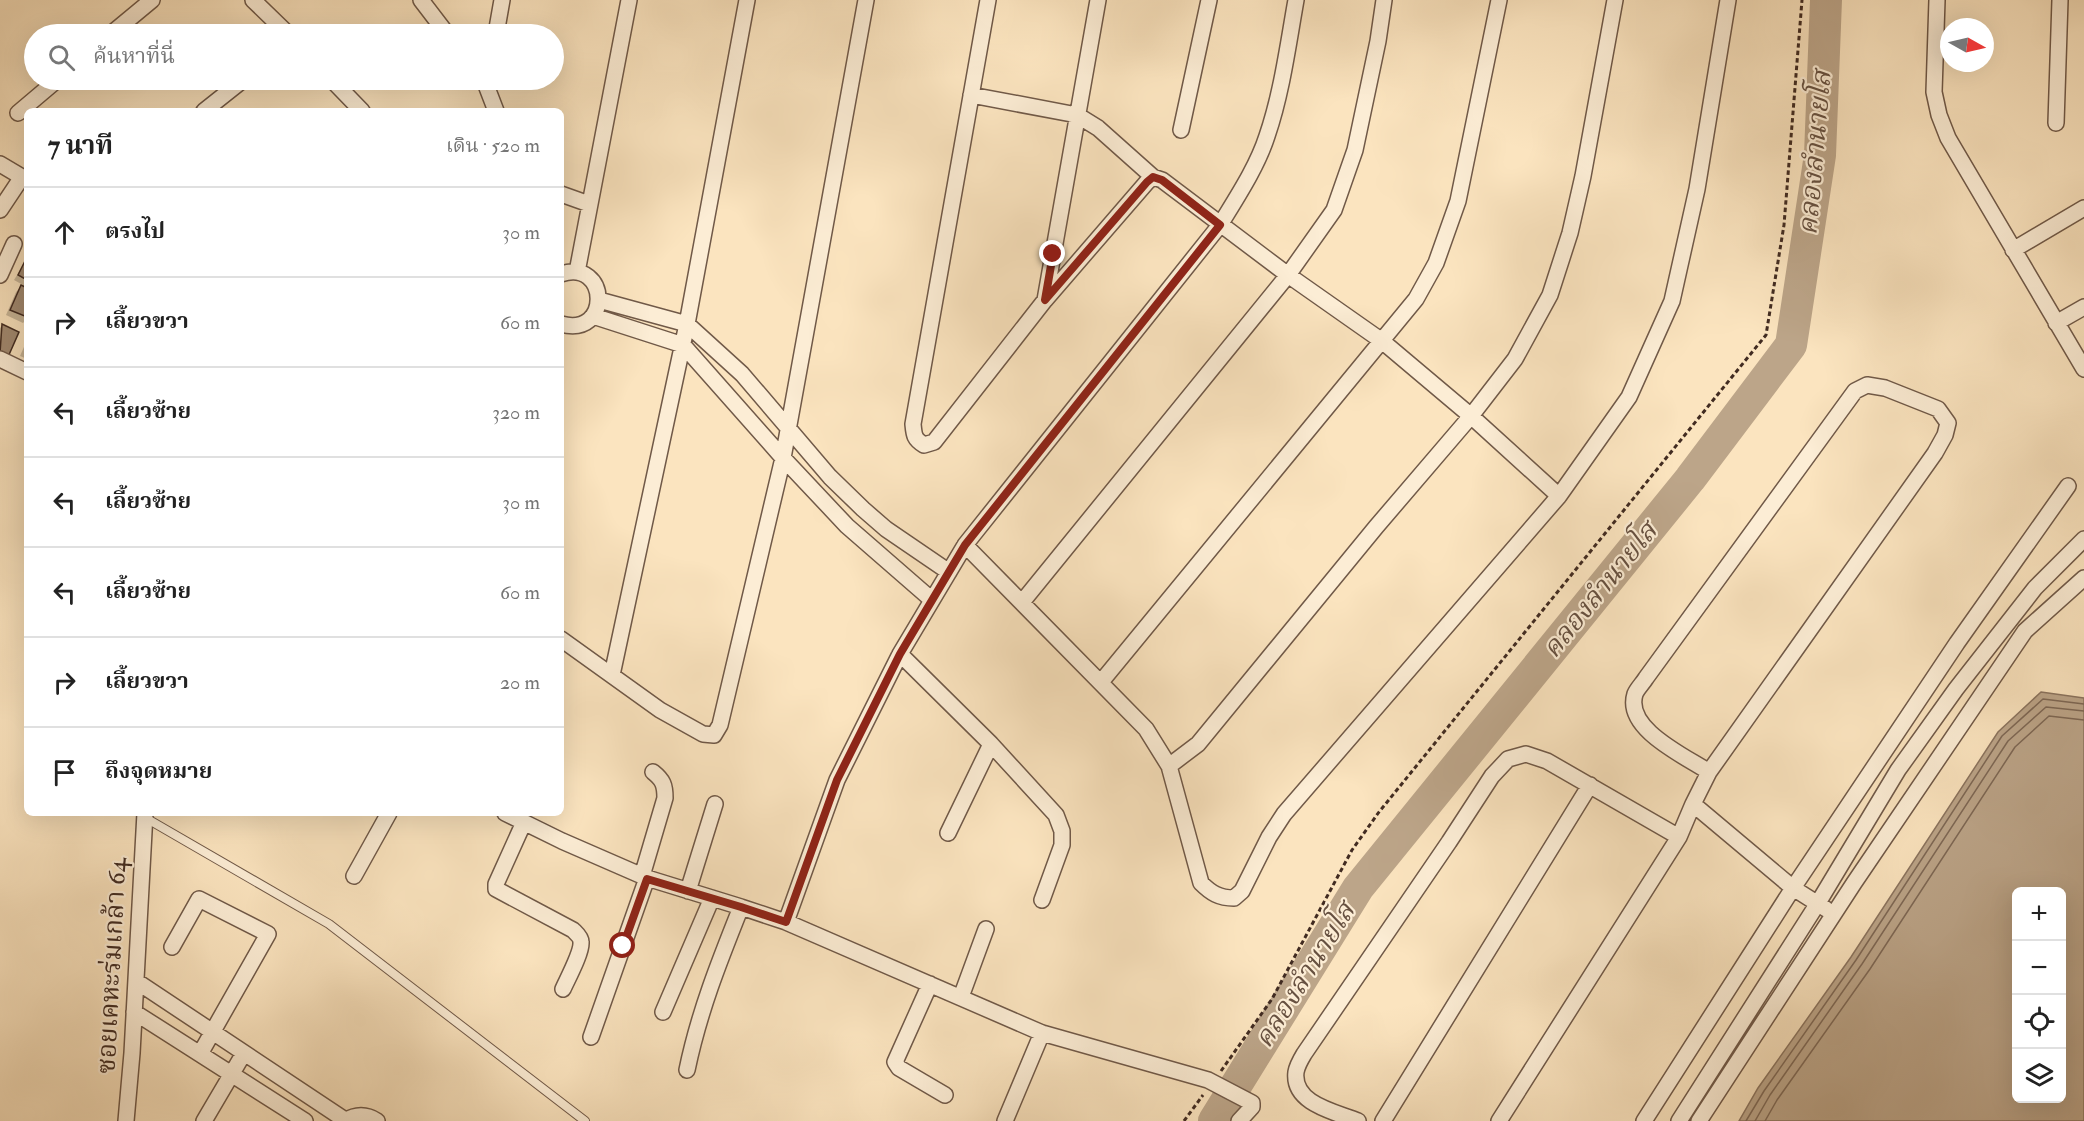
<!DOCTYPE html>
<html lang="th">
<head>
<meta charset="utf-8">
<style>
	:root { --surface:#fff; --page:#f2f2f2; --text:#222; --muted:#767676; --line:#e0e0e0 }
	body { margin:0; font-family:"IM FELL Double Pica","Noto Serif Thai",serif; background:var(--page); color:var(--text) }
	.controls { position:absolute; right:18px; bottom:18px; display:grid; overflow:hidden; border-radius:9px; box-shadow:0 6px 24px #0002 }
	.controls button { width:54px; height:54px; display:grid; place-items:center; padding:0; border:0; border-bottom:2px solid var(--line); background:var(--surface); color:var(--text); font:30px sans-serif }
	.compass { position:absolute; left:1940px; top:18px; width:54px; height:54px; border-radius:50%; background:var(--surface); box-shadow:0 6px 24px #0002; rotate:98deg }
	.stop { position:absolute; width:18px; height:18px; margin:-14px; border:4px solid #8f2418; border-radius:50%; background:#fff }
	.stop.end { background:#8f2418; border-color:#fff; box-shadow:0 2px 6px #0008 }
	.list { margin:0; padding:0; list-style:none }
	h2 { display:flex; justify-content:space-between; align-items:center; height:78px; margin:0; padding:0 24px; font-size:26px }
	h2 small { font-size:20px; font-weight:400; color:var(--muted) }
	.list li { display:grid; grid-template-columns:39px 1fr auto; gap:18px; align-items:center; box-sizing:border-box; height:90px; padding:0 24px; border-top:2px solid var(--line) }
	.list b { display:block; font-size:22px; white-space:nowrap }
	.list em { font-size:20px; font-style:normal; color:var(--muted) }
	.icon { flex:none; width:33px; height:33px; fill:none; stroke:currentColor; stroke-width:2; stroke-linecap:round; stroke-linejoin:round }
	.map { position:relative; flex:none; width:2084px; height:1121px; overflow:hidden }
	.search { position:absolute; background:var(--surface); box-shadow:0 6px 24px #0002; left:24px; top:24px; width:540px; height:66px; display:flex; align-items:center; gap:15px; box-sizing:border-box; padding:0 21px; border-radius:33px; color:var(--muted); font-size:22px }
	.panel { position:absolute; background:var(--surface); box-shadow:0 6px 24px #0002; left:24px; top:108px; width:540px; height:708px; border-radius:9px }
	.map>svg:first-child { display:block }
	.water { fill:#bca589; stroke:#8b745f; stroke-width:1.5; fill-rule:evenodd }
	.shadow { fill:#0003 }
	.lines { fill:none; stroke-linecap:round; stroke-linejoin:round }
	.shore { stroke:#7e6855; stroke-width:1.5 }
	.river { stroke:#bca589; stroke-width:32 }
	.building { fill:#a28b73; stroke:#412b21; stroke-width:1.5 }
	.lane-casing { stroke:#705948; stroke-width:10 }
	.street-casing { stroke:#705948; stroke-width:18 }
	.path { stroke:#412b21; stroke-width:3; stroke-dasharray:4.5 3; stroke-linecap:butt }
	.lane { stroke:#fcedd5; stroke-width:8 }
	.street { stroke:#fcedd5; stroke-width:15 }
	.route { stroke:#8f2418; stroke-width:8 }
	.labels { text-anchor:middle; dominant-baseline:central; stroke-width:4.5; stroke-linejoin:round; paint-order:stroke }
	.street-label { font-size:26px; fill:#412b21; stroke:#fcedd5 }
	.water-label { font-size:27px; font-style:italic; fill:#665040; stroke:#fcedd5 }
</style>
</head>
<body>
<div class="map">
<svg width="2084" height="1121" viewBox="0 0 2084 1121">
	<rect width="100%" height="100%" fill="#fbe4bf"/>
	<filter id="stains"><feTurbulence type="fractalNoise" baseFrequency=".00333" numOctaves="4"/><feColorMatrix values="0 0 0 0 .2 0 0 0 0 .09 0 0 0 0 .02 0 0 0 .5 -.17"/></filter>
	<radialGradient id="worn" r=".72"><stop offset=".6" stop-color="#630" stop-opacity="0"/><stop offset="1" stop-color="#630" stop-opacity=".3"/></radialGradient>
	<path class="water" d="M2041 692 2084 698V1121H1739L1758 1088 1851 957 1998 732ZM2016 892H2062V1098H2016Z"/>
	<path class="shadow" d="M27 259V319L23 323 6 315 16 292 23 285 14 280Z
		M2 326 0 360V328Z
		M27 340V359L20 356Z"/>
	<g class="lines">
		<path class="shore" d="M1746 1121 1764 1091 1856 960 2002 736 2043 699 2084 704
			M1755 1121 1770 1095 1862 964 2008 741 2046 707 2084 711
			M1765 1121 1777 1100 1870 969 2015 747 2049 716 2084 720"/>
		<path class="river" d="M1214 1121 1358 888 1690 479 1791 345 1820 155 1826 0"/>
	</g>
	<path class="building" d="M27 257V280L18 275Z
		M21 285 27 288V317L10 310Z
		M2 324 19 332 8 357 0 353Z"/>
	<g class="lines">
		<defs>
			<path id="lane" d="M144 817 329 924 585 1121"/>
			<path id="street" d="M253 0 288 34
				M421 0 447 34
				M1937 0 1934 92 1939 115 1948 138 2084 369
				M111 34 152 0
				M496 34 502 0
				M332 80 362 111
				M482 80 486 85 496 111
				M971 95 1077 115 1098 128 1153 177
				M204 111 243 80
				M18 113 57 80
				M2056 123 2060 0
				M1181 130 1209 0
				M0 164 27 180
				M561 194 589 204
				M0 210 22 177
				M2013 250 2084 208
				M577 272 629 0
				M561 274C609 258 612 338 561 324
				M0 275 14 244
				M599 300 687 324 742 374 830 477 863 509 886 529 949 572
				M1045 300 1098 0
				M593 316 683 345 783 458 847 526 932 600
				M2056 323 2084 307
				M0 359 27 372
				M1559 496 1629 397 1672 301 1697 189 1728 0
				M965 545 1146 729 1169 766 1201 883C1211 893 1219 898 1234 898L1242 891 1269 837 1284 814 1559 496 1471 416 1382 341 1288 275 1162 180 1153 177 1147 182 1045 300 934 442 924 445C914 439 914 435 913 424L988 0
				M1023 601 1288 275 1334 210 1355 150 1378 41 1384 0
				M561 639 660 710 703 734 714 735 720 725 783 458 866 0
				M900 654 991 744 1056 815 1062 831V845L1042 900
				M612 675 687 324 747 0
				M1101 682 1416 299 1436 263 1458 201 1499 0
				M1169 766 1198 744 1376 527 1471 416 1515 359 1550 295 1570 233 1583 176 1615 0
				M1693 804 1709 772 1935 453 1945 435 1948 423 1938 409 1885 388 1867 385 1855 391 1646 678C1643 683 1637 689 1635 694 1624 729 1685 756 1709 772
				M505 813 562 841 647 878 741 907 786 922 1042 1033 1208 1080 1252 1103V1107L1239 1121
				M524 822 496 884V889L573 930C576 933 581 937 581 942 582 952 568 978 563 989
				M948 833 991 744
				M354 876 389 813
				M642 876 665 798C665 785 663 780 653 772
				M688 891 715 804
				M786 922 837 780 900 654 965 545 1220 225C1237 197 1257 167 1267 136 1282 92 1288 45 1296 0
				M172 947 199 899 268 934 200 1054
				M136 981 345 1120
				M930 984 895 1062 899 1068 945 1095
				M961 997 986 929
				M134 1012 305 1121
				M663 1012 712 898
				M591 1037 647 878
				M687 1070C699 1012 719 962 741 907
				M126 1121 132 1053 145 813
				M204 1121 244 1053
				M345 1121C356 1114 366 1114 377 1121
				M1005 1121 1042 1033
				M1358 1121C1336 1112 1292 1104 1296 1072 1297 1066 1301 1059 1304 1054L1449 842 1492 776 1508 759 1526 754 1547 761 1679 837
				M1383 1121 1590 785
				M1499 1121 1679 837 1693 804 1793 888 1826 909
				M1644 1121 1793 888 1957 643 2068 486
				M1679 1121 1818 903 1898 770 1956 689 2035 588 2084 539
				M1699 1121 1854 883 2025 631 2084 578"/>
		</defs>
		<use href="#lane" class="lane-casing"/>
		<use href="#street" class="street-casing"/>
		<path class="path" d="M1221 1071 1272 999 1352 850 1379 812 1766 335 1784 225 1802 0
			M1184 1121 1203 1095"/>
		<use href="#lane" class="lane"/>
		<use href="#street" class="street"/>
	</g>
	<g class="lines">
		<path class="route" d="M623 946 647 879 741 907 786 922 837 780 900 654 965 545 1220 225 1162 180 1153 177 1147 182 1045 300 1053 254"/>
	</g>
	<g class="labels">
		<g class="street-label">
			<text transform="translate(112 966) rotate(-87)">ซอยเคหะร่มเกล้า 64</text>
		</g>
		<g class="water-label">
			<text transform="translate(1815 153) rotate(-85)">คลองลำนายโส</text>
			<text transform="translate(1600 590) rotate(-51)">คลองลำนายโส</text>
			<text transform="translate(1305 975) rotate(-58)">คลองลำนายโส</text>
		</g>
	</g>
	<rect width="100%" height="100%" filter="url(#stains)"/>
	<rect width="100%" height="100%" fill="url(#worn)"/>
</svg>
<div class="controls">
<button>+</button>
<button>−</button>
<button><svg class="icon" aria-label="locate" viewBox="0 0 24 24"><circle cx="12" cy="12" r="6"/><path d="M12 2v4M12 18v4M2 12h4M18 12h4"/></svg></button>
<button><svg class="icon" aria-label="layers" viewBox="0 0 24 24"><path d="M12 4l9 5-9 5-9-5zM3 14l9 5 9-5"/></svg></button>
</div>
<svg class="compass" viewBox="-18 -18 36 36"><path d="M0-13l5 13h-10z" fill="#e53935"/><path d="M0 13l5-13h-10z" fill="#767676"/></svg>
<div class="stop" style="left:623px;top:946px"></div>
<div class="stop end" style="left:1053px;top:254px"></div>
<div class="search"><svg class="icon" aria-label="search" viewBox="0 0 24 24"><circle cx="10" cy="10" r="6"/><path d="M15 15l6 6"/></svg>ค้นหาที่นี่</div>
<section class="panel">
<h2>7 นาที<small>เดิน · 520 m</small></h2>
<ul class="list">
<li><svg class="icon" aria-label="ahead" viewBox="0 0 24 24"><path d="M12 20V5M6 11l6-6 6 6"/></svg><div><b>ตรงไป</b></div><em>30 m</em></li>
<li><svg class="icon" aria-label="right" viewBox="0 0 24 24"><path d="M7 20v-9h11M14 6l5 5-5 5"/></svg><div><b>เลี้ยวขวา</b></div><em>60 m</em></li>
<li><svg class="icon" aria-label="left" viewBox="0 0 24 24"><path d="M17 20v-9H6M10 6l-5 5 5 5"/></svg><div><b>เลี้ยวซ้าย</b></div><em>320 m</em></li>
<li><svg class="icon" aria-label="left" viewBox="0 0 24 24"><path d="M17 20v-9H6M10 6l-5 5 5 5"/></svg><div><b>เลี้ยวซ้าย</b></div><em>30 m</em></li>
<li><svg class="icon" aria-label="left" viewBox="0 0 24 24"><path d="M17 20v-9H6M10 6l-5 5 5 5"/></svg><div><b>เลี้ยวซ้าย</b></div><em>60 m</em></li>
<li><svg class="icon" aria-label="right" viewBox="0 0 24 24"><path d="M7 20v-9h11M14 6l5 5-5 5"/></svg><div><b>เลี้ยวขวา</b></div><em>20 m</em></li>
<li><svg class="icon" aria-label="arrive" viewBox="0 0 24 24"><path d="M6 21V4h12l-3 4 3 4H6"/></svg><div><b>ถึงจุดหมาย</b></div></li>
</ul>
</section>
</div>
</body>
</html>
